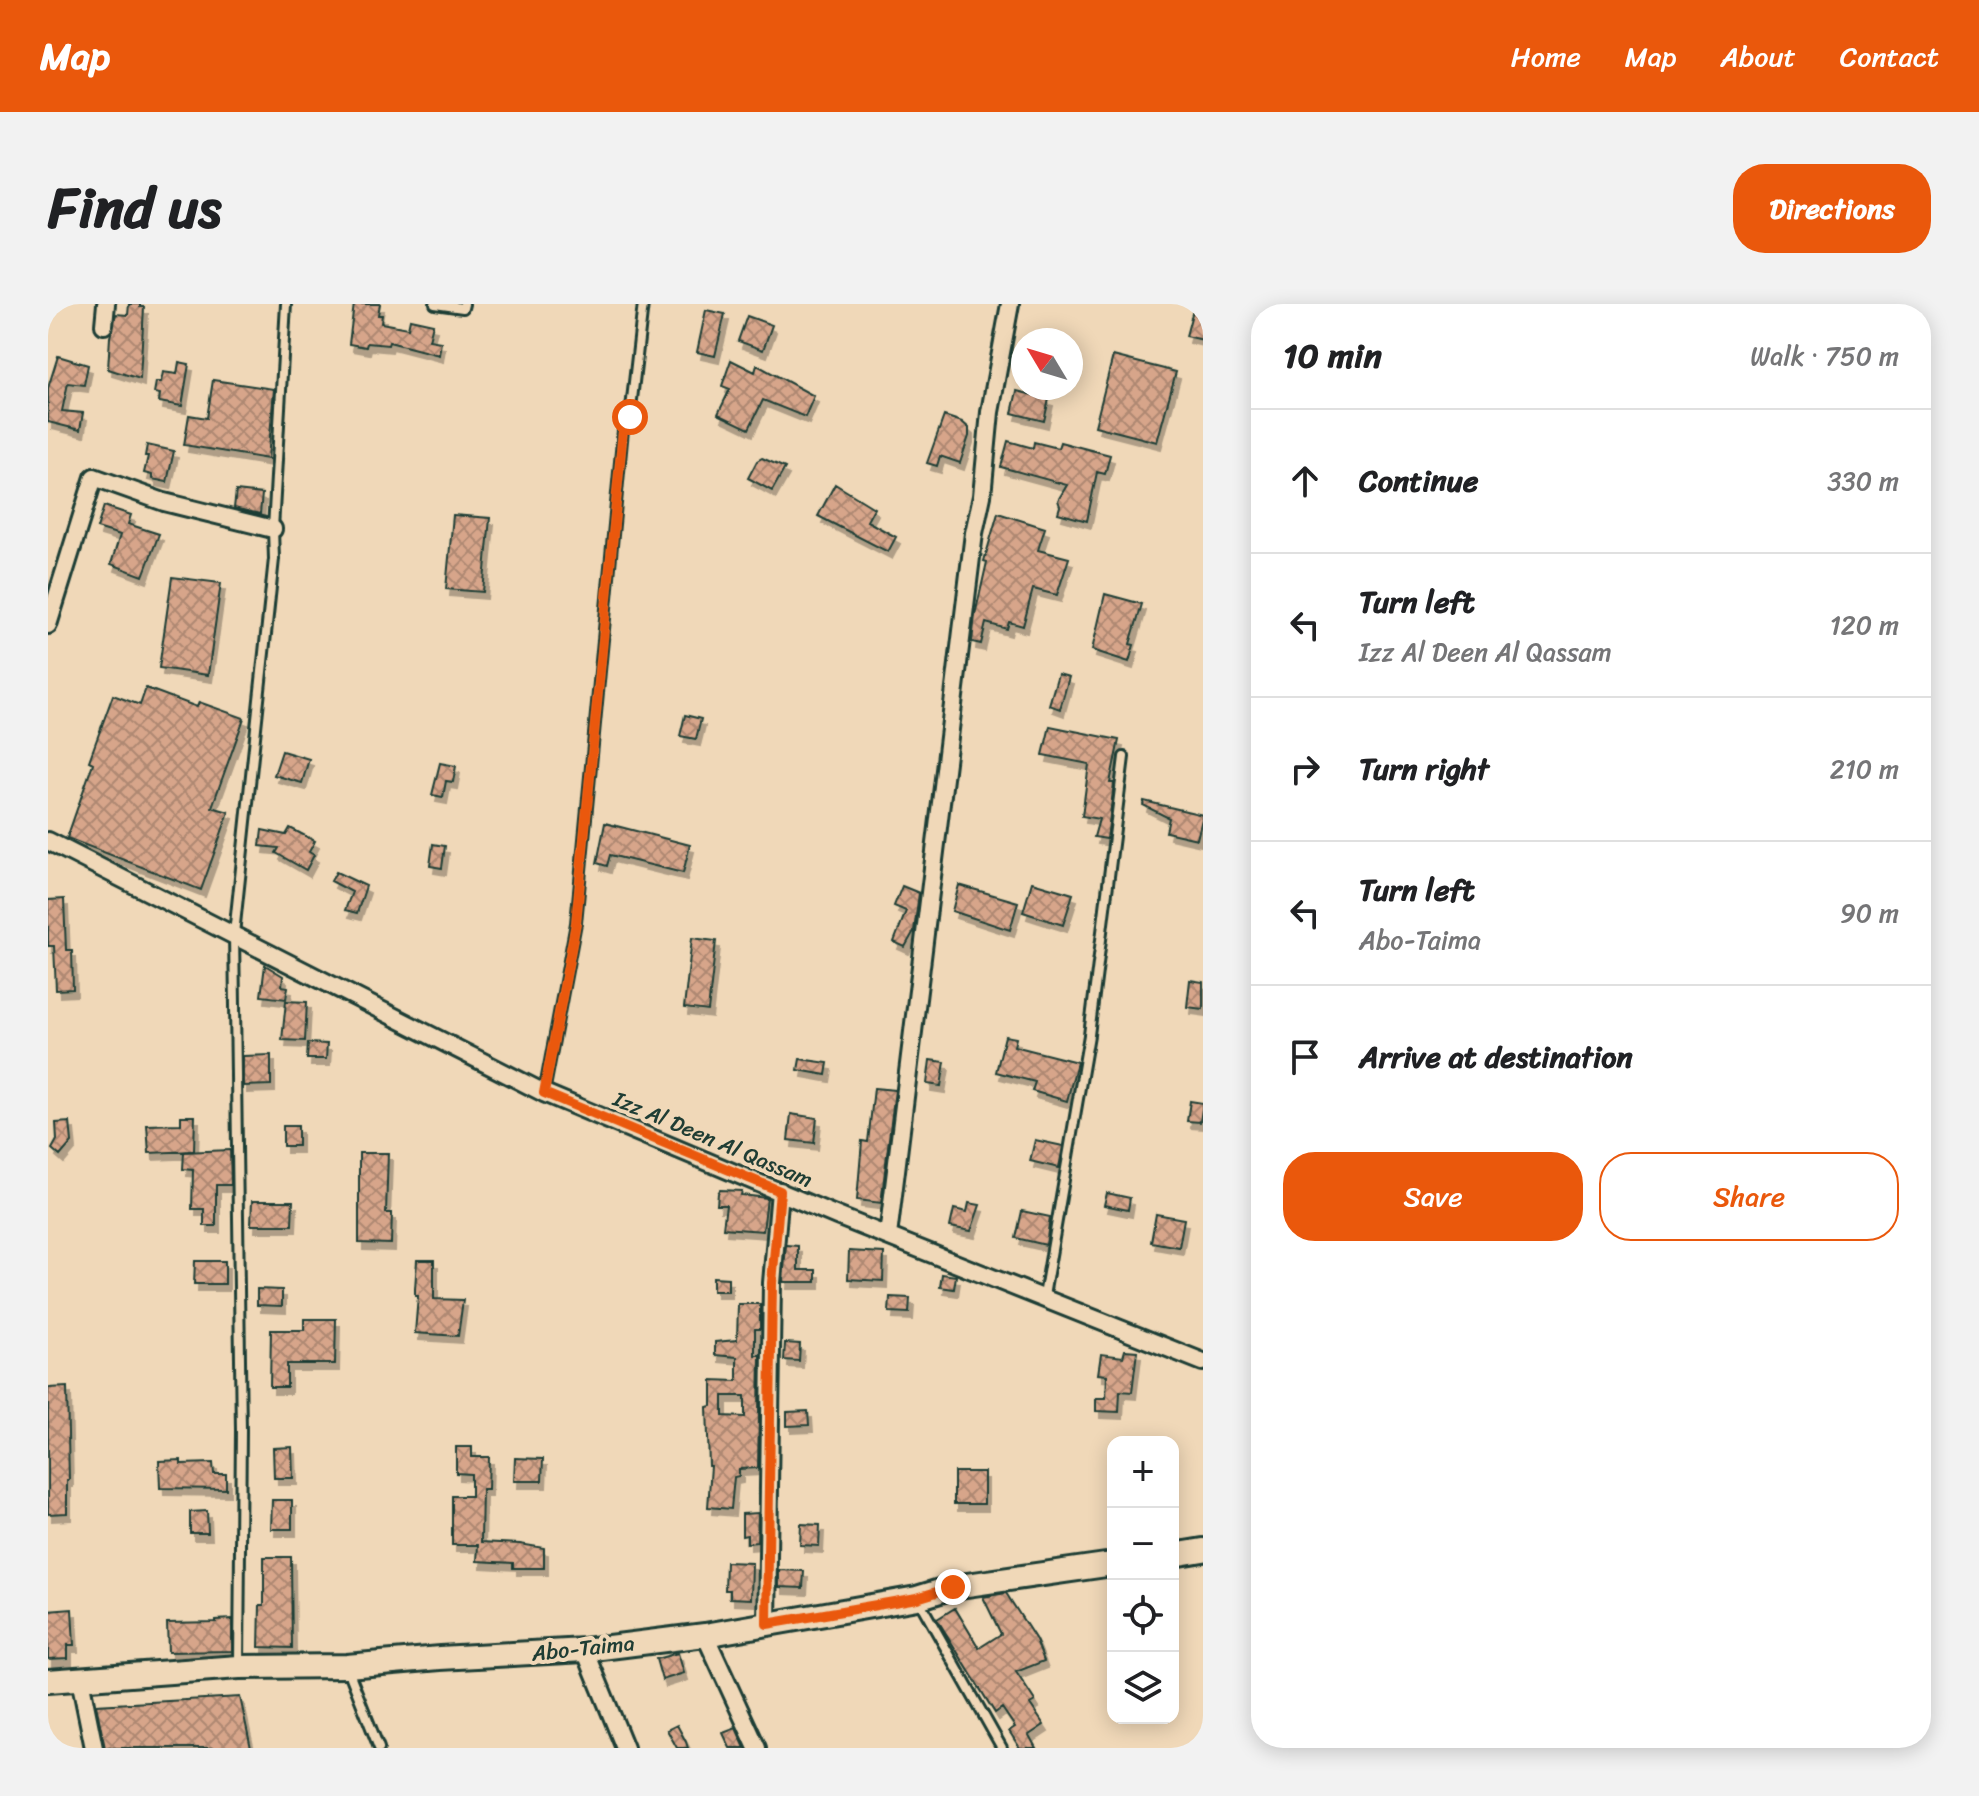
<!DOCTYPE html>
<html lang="en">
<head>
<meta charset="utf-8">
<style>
	:root { --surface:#fff; --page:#f2f2f2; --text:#202124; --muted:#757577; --line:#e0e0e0; --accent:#ea580c }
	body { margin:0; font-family:Sriracha,sans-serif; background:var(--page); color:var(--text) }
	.controls { position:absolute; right:24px; bottom:24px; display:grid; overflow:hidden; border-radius:16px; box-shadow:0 4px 20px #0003 }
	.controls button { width:72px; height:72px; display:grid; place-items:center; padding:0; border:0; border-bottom:2px solid var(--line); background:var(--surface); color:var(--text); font:40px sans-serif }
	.compass { position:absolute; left:963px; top:24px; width:72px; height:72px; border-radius:50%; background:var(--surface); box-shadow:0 4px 20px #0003; rotate:308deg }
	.stop { position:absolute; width:24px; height:24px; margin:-18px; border:6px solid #ea580c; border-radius:50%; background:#fff }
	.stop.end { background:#ea580c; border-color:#fff; box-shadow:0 2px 8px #0008 }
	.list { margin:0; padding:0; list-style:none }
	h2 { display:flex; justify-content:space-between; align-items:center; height:104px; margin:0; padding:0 32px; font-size:34px }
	h2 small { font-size:26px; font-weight:400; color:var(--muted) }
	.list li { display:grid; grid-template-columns:52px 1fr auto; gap:24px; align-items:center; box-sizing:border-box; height:144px; padding:0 32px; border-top:2px solid var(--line) }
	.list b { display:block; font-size:30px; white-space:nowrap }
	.list p { margin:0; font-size:26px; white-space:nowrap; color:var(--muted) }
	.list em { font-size:26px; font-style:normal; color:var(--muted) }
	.actions { display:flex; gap:16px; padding:24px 32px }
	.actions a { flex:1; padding:18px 0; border:2px solid var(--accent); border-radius:32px; text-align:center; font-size:28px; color:var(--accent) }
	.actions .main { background:var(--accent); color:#fff }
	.icon { flex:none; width:44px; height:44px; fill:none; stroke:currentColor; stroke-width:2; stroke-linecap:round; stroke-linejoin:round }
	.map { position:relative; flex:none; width:1155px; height:1444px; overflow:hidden; border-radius:32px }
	header { display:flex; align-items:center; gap:48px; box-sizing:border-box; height:112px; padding:0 40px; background:var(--accent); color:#fff }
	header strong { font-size:38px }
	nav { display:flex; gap:44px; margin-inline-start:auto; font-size:28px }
	.intro { display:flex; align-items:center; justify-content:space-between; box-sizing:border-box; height:192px; padding:0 48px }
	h1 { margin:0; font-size:56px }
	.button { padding:20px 36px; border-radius:32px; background:var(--accent); color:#fff; font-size:28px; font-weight:700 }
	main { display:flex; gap:48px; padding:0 48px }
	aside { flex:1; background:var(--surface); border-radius:32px; box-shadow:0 4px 20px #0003 }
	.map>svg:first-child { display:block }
	.building { fill:url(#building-cross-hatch); stroke:#1f3d34; stroke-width:2; fill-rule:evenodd; filter:url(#shadow) }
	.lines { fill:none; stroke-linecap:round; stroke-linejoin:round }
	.lane-casing { stroke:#1f3d34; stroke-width:14 }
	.street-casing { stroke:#1f3d34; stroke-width:22 }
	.secondary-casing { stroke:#1f3d34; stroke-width:28 }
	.lane { stroke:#f0d8b8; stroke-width:8 }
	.street { stroke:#f0d8b8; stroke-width:16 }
	.secondary { stroke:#f0d8b8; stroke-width:22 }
	.route { stroke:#ea580c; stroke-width:10 }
	.labels { text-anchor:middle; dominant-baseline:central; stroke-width:8; stroke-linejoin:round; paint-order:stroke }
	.street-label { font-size:22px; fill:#1f3d34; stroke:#f0d8b8 }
</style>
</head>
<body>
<header>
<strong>Map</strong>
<nav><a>Home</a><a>Map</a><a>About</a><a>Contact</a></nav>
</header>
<div class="intro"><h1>Find us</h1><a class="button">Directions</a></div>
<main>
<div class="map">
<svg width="1155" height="1444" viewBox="0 0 1155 1444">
	<defs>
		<pattern id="building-cross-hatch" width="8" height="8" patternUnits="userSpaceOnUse" patternTransform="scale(2)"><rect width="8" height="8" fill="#d7a58a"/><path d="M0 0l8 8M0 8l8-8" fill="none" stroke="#ae8872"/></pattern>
		<filter id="shadow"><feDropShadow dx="4" dy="7" stdDeviation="0" flood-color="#0004"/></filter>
	</defs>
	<rect width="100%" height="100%" fill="#f0d8b8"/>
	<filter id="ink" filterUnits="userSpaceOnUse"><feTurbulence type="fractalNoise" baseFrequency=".0125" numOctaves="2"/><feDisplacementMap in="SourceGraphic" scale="16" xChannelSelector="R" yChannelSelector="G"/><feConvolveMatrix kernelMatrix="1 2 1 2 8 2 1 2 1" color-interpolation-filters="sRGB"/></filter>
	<g filter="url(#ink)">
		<path class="building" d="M81 0H92V3H96L92 75 60 65 62 33 68 10 80 11Z
			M306 0H332L330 11H334L333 19 360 24 362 15 385 20 381 36 393 38 391 51 341 38 340 41 319 39 318 43 301 40Z
			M1146 2 1155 4V36L1138 32Z
			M658 6 677 10 667 52 649 48Z
			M699 12 724 21 715 46 690 37Z
			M10 52 40 61 36 81 20 79 14 107 35 109 32 126 0 118V84Z
			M1065 52 1128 68 1109 138 1047 122Z
			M683 56 707 68 709 61 766 92 757 113 715 96 701 125 670 110 682 85 674 82Z
			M131 58 141 60 134 102 111 98 112 90 106 89 108 78H113L115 68 129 70Z
			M165 76 226 85 220 155 136 141 141 111 159 114Z
			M969 87 1001 95 996 117 964 109Z
			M896 112 914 118 921 124V132L912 159 892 152 889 162 879 159Z
			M960 137 985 144 986 138 1010 144 1012 138 1062 151 1057 170 1049 168 1039 217 1010 209 1012 202 1010 196 1019 181 953 163Z
			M99 141 126 147 119 178 104 175V171L96 169 100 152H97Z
			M714 154 737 164 724 187 700 174 709 157Z
			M787 180 826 204 819 217 848 233 840 248 770 212Z
			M188 187 214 190 212 210 186 204Z
			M56 202 83 211 80 220 111 230 95 272 63 260 72 231 49 224Z
			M950 209 997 224 990 246 1021 254 1009 291 985 285 975 322 961 318 959 325 938 319 933 340 924 338 927 311 939 258 936 257Z
			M405 211 442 214 435 288 398 285Z
			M124 273 173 279 160 371 111 364Z
			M1057 290 1094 300 1082 340 1086 341 1081 358 1044 346Z
			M1010 370 1021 373 1012 405 1001 401Z
			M98 384 149 403 151 398 196 414 164 503 181 508 153 586 19 534 45 459 41 457 65 391 92 401Z
			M637 411 653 415 648 435 632 432Z
			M1002 422 1071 436 1062 479H1066L1059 535 1046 533 1051 515 1034 512 1041 460 995 451Z
			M234 447 261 455 254 479 226 471Z
			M392 459 408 462 405 478 398 477 395 493 384 491Z
			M1096 497 1155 511 1149 535 1118 528 1121 514 1095 501Z
			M557 519 642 541 635 569 562 551 559 562 549 559Z
			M242 524 267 537 261 548 266 551 258 566 228 549 231 544 212 542 214 526 238 531Z
			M385 540 397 542 394 564 382 562Z
			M288 568 318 582 309 609 297 606 304 588 283 577Z
			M984 578 1025 590 1015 621 975 608Z
			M911 581 970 598 962 626 904 607Z
			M854 582 871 589 866 627 857 643 846 638 858 607 846 602Z
			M16 595 18 646H24L25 685 8 686 6 642H0V596Z
			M644 634 668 637 660 707 636 704Z
			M217 661 235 672 234 682 240 683 238 695 213 692Z
			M1142 676 1155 678V705L1139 703Z
			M238 697 259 698 257 737 234 736Z
			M957 732 968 734 966 742 1029 758 1019 797 984 787 987 778 948 768Z
			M260 739 279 740 278 755H259Z
			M223 751V781L195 782V752Z
			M752 755 780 759 778 771 750 766Z
			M882 756 897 758 893 782 879 780Z
			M826 784 847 786 833 899 809 896 814 837 820 838Z
			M1142 797 1155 799 1152 818 1139 817Z
			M743 810 769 814 766 839 740 836Z
			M133 812H147L146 847 101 849 99 821 133 820Z
			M22 818 24 838 12 852 4 845 9 836 8 819Z
			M235 822H250V842H235Z
			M987 836 1015 842 1011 864 982 857Z
			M182 846 183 881H168V922H156V905H144L145 866 135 865 136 848Z
			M311 849H340L338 909H344L343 940 311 939Z
			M672 886 694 887 693 891 719 894 715 927 675 924 678 901H669L670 889Z
			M1059 889 1082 894 1080 906 1056 901Z
			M204 897H245L244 921H203Z
			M921 899 932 901 923 927 902 923 906 905 919 908Z
			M974 907 1002 913 998 941 968 934Z
			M1108 910 1136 915 1131 943 1103 938Z
			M738 941 750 942V966H768V978H735Z
			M801 947 836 949 835 977 800 975Z
			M369 956H386V995L415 996 410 1032 367 1029 370 992H367V985Z
			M147 957H177V980H146Z
			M894 970 908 972 906 985 892 983Z
			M665 973 680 974V987H665Z
			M209 985 234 986V1002L209 1001Z
			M842 993 862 994 861 1009 841 1008Z
			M690 1000H712V1025H707V1051H712L710 1164 691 1165V1172L686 1173 683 1205 660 1203 663 1162H661L659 1103 664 1102V1076L689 1077V1053L667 1051V1038L689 1036ZM675 1092H697V1113L675 1112Z
			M256 1015H288L287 1060H239V1083H222L223 1026H256Z
			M737 1039 752 1040 751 1057 736 1056Z
			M1077 1046 1089 1047 1084 1088 1072 1087 1071 1108 1048 1107V1094H1058L1059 1071 1050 1070 1053 1050 1075 1053Z
			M19 1083 21 1176H19V1209L0 1210V1084Z
			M760 1107 761 1121 739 1122V1108Z
			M244 1143 245 1174H226L225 1144Z
			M408 1143H424V1153H441L440 1185H434L433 1238 472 1240 496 1244V1264H465V1259L429 1257 430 1241H404V1192H423V1170L408 1169Z
			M467 1154 495 1155 494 1177H466Z
			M133 1156V1160L165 1159 166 1170H178V1185L112 1184 111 1157Z
			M906 1168H936V1200H906Z
			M224 1196H244V1225H223Z
			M159 1207 160 1229H142V1208Z
			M710 1209 709 1238 699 1239V1231L694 1232V1210Z
			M753 1220 772 1221 771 1242 752 1241Z
			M216 1253H243L244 1344 211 1343 212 1301H216Z
			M678 1258 704 1259 703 1295 682 1294V1286H677Z
			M731 1266 756 1267 755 1284 731 1283Z
			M958 1289 988 1336 996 1357 968 1368 987 1397 982 1400 996 1421 981 1431 988 1444H972L961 1427 967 1423 954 1404 947 1409 889 1315 907 1304 931 1344 953 1330 935 1293Z
			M24 1305 26 1341H20V1354L0 1355V1307Z
			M184 1315V1347L120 1348 119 1319 168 1318V1316Z
			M630 1349 636 1369 614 1376 608 1355Z
			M192 1393 203 1444H57L48 1401Z
			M629 1421 638 1438 640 1444H629L619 1426Z
			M688 1424 697 1444H682L675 1429Z"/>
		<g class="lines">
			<defs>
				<path id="lane" d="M387 0 415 4 416 0
					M496 789 528 619 575 126 582 113 595 0
					M996 992 1041 731 1076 453
					M870 1295 954 1444
					M191 1361 193 1126 186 630 226 255 225 225 238 0
					M299 1363 331 1444"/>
				<path id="street" d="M56 21 58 0
					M0 321 46 173 116 198 225 225
					M0 537 496 789 789 912 1155 1058
					M840 932 926 229 934 192 942 108 962 0
					M719 1320 724 979 732 887
					M657 1331 709 1444
					M537 1346 577 1444
					M32 1375 46 1444"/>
				<path id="secondary" d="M1125 1251 1155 1246
					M0 1377 191 1363 299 1362 392 1354 537 1346 657 1331 869 1294 905 1283 1065 1260"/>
			</defs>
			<use href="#lane" class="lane-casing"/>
			<use href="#street" class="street-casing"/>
			<use href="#secondary" class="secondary-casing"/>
			<use href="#lane" class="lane"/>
			<use href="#street" class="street"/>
			<use href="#secondary" class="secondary"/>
		</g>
	</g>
	<g class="lines" filter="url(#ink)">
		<path class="route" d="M582 113 575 126 528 619 496 789 732 887 724 979 719 1320 869 1294 905 1283"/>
	</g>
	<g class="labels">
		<g class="street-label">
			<text transform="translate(665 835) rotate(23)">Izz Al Deen Al Qassam</text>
			<text transform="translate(535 1344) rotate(-6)">Abo-Taima</text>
		</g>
	</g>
</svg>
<div class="controls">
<button>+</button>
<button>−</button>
<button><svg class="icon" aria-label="locate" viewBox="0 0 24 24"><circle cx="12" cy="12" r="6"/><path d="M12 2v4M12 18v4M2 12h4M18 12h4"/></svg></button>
<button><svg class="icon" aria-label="layers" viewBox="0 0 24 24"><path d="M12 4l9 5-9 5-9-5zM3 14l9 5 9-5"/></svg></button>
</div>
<svg class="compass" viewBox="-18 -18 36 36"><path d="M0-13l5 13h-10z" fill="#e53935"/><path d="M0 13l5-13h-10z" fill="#757577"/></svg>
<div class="stop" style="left:582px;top:113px"></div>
<div class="stop end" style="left:905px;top:1283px"></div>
</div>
<aside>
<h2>10 min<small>Walk · 750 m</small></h2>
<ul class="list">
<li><svg class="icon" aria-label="ahead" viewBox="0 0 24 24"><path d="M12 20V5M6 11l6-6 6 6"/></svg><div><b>Continue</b></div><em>330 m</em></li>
<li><svg class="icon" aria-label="left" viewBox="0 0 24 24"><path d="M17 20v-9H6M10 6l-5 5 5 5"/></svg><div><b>Turn left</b><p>Izz Al Deen Al Qassam</p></div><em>120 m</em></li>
<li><svg class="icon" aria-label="right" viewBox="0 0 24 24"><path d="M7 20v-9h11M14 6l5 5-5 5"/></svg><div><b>Turn right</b></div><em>210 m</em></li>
<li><svg class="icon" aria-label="left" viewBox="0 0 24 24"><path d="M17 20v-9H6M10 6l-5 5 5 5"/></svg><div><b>Turn left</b><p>Abo-Taima</p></div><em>90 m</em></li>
<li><svg class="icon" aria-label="arrive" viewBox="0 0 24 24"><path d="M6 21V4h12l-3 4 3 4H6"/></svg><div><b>Arrive at destination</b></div></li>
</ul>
<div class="actions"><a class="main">Save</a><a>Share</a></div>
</aside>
</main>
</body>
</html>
